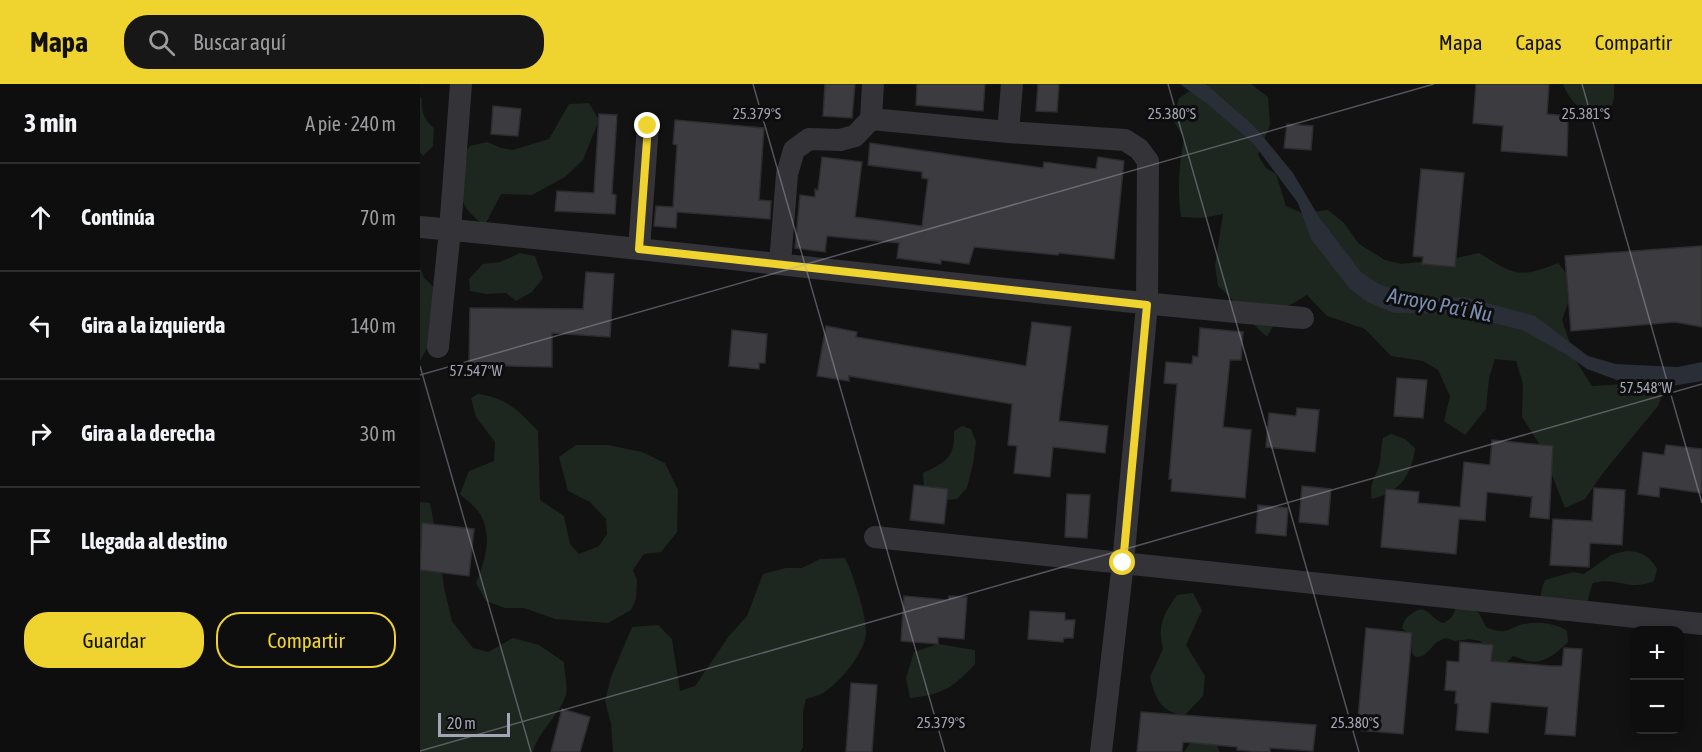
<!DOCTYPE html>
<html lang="es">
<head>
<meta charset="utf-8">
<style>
	:root { --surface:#0e0e0e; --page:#171717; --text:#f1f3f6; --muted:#9b9c9e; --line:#2e2e2e; --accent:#efd32f }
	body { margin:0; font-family:"Asap Condensed",sans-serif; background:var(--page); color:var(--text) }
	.controls { position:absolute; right:18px; bottom:18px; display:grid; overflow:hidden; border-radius:12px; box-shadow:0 3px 15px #0003 }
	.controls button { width:54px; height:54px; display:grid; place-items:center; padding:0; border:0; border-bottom:2px solid var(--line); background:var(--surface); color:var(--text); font:30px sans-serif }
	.scale { position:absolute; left:18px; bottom:15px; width:72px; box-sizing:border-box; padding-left:6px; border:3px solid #a3a5b4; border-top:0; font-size:16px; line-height:21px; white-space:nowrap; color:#a3a5b4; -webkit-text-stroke:4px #0d0d0e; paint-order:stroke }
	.stop { position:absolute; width:18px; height:18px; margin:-14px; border:4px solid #efd32f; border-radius:50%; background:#fff }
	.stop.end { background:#efd32f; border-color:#fff; box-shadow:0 2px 6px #0008 }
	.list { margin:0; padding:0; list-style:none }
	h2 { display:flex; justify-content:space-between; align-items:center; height:78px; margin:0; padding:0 24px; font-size:26px }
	h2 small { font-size:20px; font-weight:400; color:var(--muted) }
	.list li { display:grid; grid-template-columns:39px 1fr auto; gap:18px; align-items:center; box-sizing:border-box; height:108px; padding:0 24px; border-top:2px solid var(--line) }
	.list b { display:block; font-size:22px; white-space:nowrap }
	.list em { font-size:20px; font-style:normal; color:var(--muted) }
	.actions { display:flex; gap:12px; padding:18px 24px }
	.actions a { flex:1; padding:14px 0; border:2px solid var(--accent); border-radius:24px; text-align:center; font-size:21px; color:var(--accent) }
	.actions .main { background:var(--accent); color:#111 }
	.icon { flex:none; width:33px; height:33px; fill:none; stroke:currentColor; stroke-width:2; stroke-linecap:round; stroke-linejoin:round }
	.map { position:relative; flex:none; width:1282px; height:668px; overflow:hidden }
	header { display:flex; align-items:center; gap:36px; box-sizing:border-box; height:84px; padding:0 30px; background:var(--accent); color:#111 }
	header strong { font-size:28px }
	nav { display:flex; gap:33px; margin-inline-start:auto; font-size:21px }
	.search { width:420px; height:54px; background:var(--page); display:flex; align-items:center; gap:15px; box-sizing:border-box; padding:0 21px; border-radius:24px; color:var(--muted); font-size:22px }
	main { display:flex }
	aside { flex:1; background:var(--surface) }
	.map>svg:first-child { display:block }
	.green { fill:#1e2620 }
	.water { fill:#292e37 }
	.building { fill:#3c3c40; stroke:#2d2c2f; stroke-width:1.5 }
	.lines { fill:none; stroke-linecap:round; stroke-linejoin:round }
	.street { stroke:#333338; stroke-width:22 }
	.route { stroke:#efd32f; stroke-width:8 }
	.ticks { fill:none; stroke:#a3a5b4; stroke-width:1.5; stroke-opacity:0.45 }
	.labels { text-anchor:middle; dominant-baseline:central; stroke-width:6; stroke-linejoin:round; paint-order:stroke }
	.water-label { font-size:21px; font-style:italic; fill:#7a8caf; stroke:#0d0d0e }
	.ticks-label { font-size:15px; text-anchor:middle; fill:#a3a5b4; stroke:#0d0d0e; stroke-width:6; stroke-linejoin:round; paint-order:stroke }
</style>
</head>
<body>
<header>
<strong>Mapa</strong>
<div class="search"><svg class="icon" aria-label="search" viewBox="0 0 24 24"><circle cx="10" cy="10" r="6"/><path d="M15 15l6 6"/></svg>Buscar aquí</div>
<nav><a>Mapa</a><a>Capas</a><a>Compartir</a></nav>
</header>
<main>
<aside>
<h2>3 min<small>A pie · 240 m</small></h2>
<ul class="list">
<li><svg class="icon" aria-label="ahead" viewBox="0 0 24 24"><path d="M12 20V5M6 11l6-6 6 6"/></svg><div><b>Continúa</b></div><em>70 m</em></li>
<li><svg class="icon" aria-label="left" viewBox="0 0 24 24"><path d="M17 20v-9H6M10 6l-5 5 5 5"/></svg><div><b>Gira a la izquierda</b></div><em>140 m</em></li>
<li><svg class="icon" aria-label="right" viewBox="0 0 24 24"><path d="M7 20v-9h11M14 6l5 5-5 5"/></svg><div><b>Gira a la derecha</b></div><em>30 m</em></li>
<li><svg class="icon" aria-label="arrive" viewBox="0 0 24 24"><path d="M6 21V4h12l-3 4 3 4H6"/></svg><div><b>Llegada al destino</b></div></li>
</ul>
<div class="actions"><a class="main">Guardar</a><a>Compartir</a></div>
</aside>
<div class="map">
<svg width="1282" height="668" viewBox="0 0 1282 668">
	<rect width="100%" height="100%" fill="#121213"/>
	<path class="green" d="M789 0H831L848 13 850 41 838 71 846 84 856 90 866 122 882 129 908 126 924 139 939 160 965 176 981 180 1036 174 1059 169C1094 191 1099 195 1138 179L1146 189 1148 219 1142 236 1156 277 1172 302 1206 300 1243 309 1238 322 1183 389 1165 415 1145 424 1120 361 1102 333 1103 300 1096 277 1075 275 1069 294 1066 325 1045 351 1024 337 1030 312 1018 286 1003 277 971 272 945 245 907 232 887 211 863 225 847 253C828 238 817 217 798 202L795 182 803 130 783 134 761 133C757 106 759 82 764 54L753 36 759 14 773 5Z
		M1143 0H1194C1195 15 1194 27 1179 34 1162 28 1149 17 1143 0Z
		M0 13 2 15C1 28 4 35 14 44L13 62 3 72 0 68Z
		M169 19 179 36 163 76 145 93 112 111 81 110 65 141C40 126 38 107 35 81L50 62 67 58 81 64 93 66 129 55 149 20Z
		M100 169 115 172 123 194 112 208 96 217 86 209 66 210 50 207 49 195 63 180 80 178Z
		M0 183 4 194 15 204 8 262 0 277Z
		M58 310C87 314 98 326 118 347L120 416 144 432 150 460 159 470 179 462 187 450 186 435 170 418 148 407 139 373 156 361H188L222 368 245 379 258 406 257 448 241 468 224 470 213 486 217 496 216 515 211 526 188 539 135 535 104 524H85L66 517 56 499C65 477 73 452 60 430 56 423 46 416 40 410L49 387 74 377 75 358 56 333 51 314Z
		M542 342 551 345 556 358 553 380 547 404 537 415 527 416 504 405 503 389C525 378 535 375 534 347Z
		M971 350 985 355 995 364C992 391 979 409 952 415 948 400 957 392 960 378 961 370 961 362 963 354Z
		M0 418 10 419 20 471 24 504 32 537 53 564 68 568 93 554 119 561 144 578C144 587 148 602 146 611 139 632 119 646 113 668H0Z
		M1206 467C1221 467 1230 472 1237 485L1234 497C1209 508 1198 492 1173 499 1163 523 1172 536 1138 537 1120 526 1117 515 1125 496L1153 488 1164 490 1191 471Z
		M425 474C433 490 447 532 446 550 445 568 419 600 403 609 398 612 391 613 386 615L383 628V663L380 668H193L191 640 185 617 191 593 212 543 238 541 252 555 260 607 275 602 309 552 327 532 343 490 366 484H382L400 475Z
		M773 509 782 526 766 561 785 592 783 612 765 631C741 629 735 614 730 593L743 565C737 541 744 529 757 511Z
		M1051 523 1059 529 1066 543C1071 545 1078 548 1085 547 1089 546 1094 543 1099 541 1114 537 1134 538 1147 547L1148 558C1138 568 1123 581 1108 577 1102 576 1099 573 1093 572L1074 591 1067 564 1060 557 1049 555 1035 557 1026 554C1025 554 1017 558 1017 558 1012 562 1008 569 1002 572 989 577 991 561 993 554L982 544C983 539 985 535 990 531 1008 516 1009 536 1024 539L1032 533 1036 524Z
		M518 560 555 566V580C534 603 522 611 490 614L486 594 494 568Z
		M773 655H794L800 668H764Z"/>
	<path class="water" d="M760 0H786L836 44 873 89 899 133 941 188 959 200 987 211 1017 215 1045 213 1115 232 1168 272 1196 280 1258 283 1282 278V297L1252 302 1219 304 1167 285 1147 271 1102 246 1038 230 974 229 947 218 929 204 891 155 878 119 834 60 790 22Z"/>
	<path class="building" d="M405 0H435L432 34 403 32Z
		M497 0H565L563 27 496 21Z
		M618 0H639L637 28 616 27Z
		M1056 0H1129L1127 30 1148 32 1147 72 1081 67 1083 42 1053 39Z
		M73 22 101 25 98 52 71 50Z
		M179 30 197 31 192 110 196 111 195 130 135 127 137 107 174 109Z
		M255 36 344 44 339 116 351 117 350 135 257 128 256 144 234 142 236 122 253 123 257 61 253 60Z
		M867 40 893 42 891 66 864 64Z
		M450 59 623 84 624 78 676 85 678 73 704 77 694 175 639 169 638 171 554 163 549 180 521 176V180L477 174 479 159 407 152 405 168 375 164 380 111 395 113V105L398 106 402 73 442 78 435 133 502 142 508 95 502 94V88L448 81Z
		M1001 85 1044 89 1035 183 1002 180 1003 173 993 172Z
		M1282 162V243L1255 238 1151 247 1145 172Z
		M166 188 194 190 190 253 132 249V283L49 281 50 224 163 225Z
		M612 238 651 243 639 337 688 342 685 369 633 363 630 393 594 389 597 362 588 361 592 320 429 292V297L397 292 406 242 437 248 436 253 606 282Z
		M780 244 823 248 821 276H810L803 343 831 346 825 414 751 407 752 395H749L757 300 744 299 746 278 772 280 773 272 778 273Z
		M312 246 347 250 345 279H339V285L309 282Z
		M977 294 1007 296 1003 334 974 332Z
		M877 324 899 326 895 368 846 363 849 329 876 332Z
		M1072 356 1133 362 1129 435 1110 433 1112 413 1067 408 1065 437 1039 435 1036 470 961 463 966 405 999 408 998 419 1040 423 1044 378 1070 381Z
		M1246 361 1282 365V409L1240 403 1239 413 1218 410 1223 368 1244 371Z
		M494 401 528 405 524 440 490 436Z
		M882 402 911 405 908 441 879 438Z
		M1174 404 1205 406 1202 461 1170 459 1169 483 1130 481 1133 435 1172 437Z
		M647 410 670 411 667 454 645 453Z
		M838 421 868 424 866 452 836 449Z
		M2 439 54 445 49 492 0 486Z
		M484 512 528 516 529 512 547 513 544 555 518 553V560L481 557Z
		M610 527 645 529V536H655L653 554H644L643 558 608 555Z
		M946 544 992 549 983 650 937 646Z
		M1040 558 1073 561 1071 577 1131 582H1142L1144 564 1162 565 1155 652 1125 650 1128 623 1071 618 1068 649 1036 646 1038 620 1035 619 1036 607 1025 606 1027 577 1039 578Z
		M431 599 457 601 452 668H426Z
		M142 625 170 633 160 668H131Z
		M721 628 896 641 893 667 850 664V668H841L817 666V663L763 658 762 668H717Z"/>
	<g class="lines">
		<path class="street" d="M451 35 588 48 705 56 719 65 728 77 727 221 703 479 681 668
			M588 48 592 0
			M0 143C295 170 588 209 883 234
			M219 165 228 42
			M360 180 367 90 374 66 389 55 420 56 435 52 451 35 453 0
			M18 263 30 146 41 0
			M455 453 1282 540"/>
	</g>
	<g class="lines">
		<path class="route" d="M228 42 219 165 727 221 703 479"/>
	</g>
	<path class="ticks" d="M333 0 525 668M748 0 939 668M1162 0 1282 419M0 282 111 668M0 291 1014 0M0 667 1282 300"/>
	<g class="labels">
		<g class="water-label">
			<text transform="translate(1020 220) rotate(11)">Arroyo Pa'i Ñu</text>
		</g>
	</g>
	<g class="ticks-label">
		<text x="337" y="35">25.379°S</text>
		<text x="752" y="35">25.380°S</text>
		<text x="1166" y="35">25.381°S</text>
		<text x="56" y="292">57.547°W</text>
		<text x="1226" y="309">57.548°W</text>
		<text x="521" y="644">25.379°S</text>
		<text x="935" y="644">25.380°S</text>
	</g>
</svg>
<div class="controls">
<button>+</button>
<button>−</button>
</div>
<div class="scale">20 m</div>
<div class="stop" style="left:703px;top:479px"></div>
<div class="stop end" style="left:228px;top:42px"></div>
</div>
</main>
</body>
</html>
